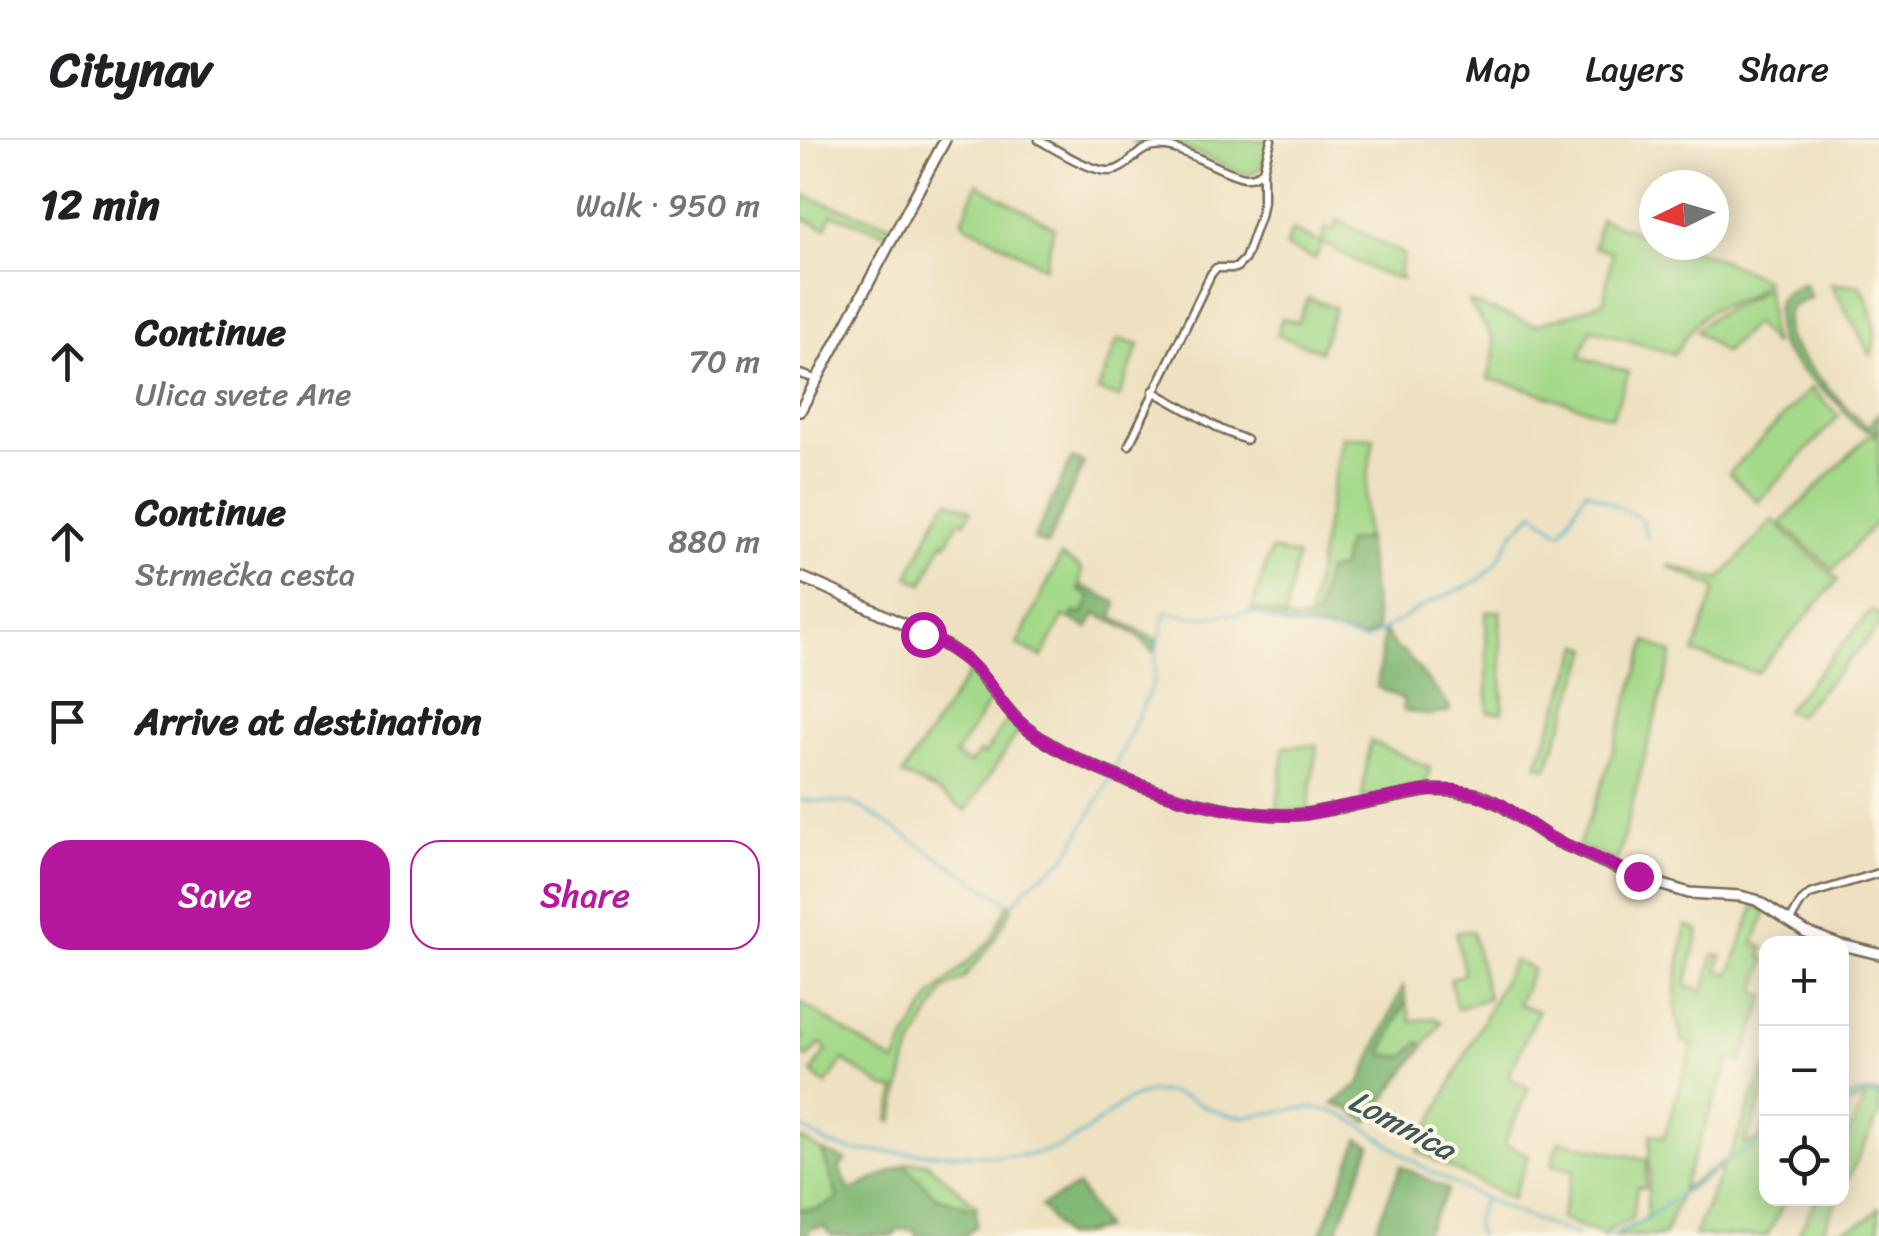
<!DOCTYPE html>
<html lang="en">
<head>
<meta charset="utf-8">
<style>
	:root { --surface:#fff; --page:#f6f6f6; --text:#202124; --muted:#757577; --line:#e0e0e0; --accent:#b5179e }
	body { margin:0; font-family:Sriracha,sans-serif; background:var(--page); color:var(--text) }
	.controls { position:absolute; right:30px; bottom:30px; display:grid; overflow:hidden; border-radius:20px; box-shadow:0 5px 25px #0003 }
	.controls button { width:90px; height:90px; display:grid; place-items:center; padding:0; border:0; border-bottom:2px solid var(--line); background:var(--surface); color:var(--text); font:50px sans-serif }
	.compass { position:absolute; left:839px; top:30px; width:90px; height:90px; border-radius:50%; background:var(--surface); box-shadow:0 5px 25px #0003; rotate:265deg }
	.stop { position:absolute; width:30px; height:30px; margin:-22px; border:8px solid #b5179e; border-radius:50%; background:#fff }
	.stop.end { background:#b5179e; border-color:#fff; box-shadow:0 2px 10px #0008 }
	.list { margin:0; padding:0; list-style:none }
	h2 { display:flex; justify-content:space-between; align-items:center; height:130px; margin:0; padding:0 40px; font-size:42px }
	h2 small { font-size:32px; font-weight:400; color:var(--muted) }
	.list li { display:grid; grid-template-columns:65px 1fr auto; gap:30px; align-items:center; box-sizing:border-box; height:180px; padding:0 40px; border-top:2px solid var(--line) }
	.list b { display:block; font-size:38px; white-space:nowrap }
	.list p { margin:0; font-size:32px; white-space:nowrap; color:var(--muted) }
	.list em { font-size:32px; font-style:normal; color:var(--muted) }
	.actions { display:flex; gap:20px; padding:30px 40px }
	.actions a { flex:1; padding:22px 0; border:2px solid var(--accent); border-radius:30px; text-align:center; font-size:35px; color:var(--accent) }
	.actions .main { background:var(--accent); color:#fff }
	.icon { flex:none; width:55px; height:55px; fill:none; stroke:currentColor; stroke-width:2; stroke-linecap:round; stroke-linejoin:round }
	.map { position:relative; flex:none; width:1079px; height:1096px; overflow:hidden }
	header { display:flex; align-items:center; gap:60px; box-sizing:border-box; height:140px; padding:0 50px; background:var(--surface); border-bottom:2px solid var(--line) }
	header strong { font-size:48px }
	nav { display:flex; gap:55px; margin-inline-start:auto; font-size:35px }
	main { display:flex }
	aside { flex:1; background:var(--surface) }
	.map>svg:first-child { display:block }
	.green { fill:#a4d98a; stroke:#708254; stroke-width:2.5 }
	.forest { fill:#83b976; stroke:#5f724a; stroke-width:2.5 }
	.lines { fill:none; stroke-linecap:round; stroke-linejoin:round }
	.stream { stroke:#49b0c8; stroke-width:2.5 }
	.street-casing { stroke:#7a6a57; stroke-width:11 }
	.secondary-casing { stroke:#7a6a57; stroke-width:14 }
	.street { stroke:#fff; stroke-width:6 }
	.secondary { stroke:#fff; stroke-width:9 }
	.route { stroke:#b5179e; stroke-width:12 }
	.labels { text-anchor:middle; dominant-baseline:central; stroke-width:8; stroke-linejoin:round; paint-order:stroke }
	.water-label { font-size:32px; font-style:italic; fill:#40595a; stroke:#fcf5e5 }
</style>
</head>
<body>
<header>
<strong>Citynav</strong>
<nav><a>Map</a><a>Layers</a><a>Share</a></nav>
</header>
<main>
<aside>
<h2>12 min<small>Walk · 950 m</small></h2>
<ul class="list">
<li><svg class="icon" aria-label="ahead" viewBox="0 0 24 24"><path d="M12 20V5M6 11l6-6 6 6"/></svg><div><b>Continue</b><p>Ulica svete Ane</p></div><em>70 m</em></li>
<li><svg class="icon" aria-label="ahead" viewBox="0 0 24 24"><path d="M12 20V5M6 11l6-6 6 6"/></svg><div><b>Continue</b><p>Strmečka cesta</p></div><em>880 m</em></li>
<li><svg class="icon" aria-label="arrive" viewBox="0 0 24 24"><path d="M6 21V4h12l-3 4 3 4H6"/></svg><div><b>Arrive at destination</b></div></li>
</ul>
<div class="actions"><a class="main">Save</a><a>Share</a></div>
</aside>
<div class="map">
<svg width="1079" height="1096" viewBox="0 0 1079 1096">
	<rect width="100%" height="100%" fill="#fcf5e5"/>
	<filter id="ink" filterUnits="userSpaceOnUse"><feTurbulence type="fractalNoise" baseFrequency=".01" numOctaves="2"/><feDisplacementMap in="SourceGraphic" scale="20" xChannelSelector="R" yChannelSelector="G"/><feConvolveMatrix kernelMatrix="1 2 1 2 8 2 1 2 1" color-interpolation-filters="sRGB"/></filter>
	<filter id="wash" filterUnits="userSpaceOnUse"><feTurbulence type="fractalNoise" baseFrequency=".0048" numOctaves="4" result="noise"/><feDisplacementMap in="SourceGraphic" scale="40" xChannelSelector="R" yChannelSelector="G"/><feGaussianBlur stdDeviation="2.25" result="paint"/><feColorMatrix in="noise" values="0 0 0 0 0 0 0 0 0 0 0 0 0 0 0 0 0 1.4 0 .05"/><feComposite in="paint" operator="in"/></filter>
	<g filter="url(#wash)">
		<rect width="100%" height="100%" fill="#eee1c1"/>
		<path class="green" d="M329 0H468L462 27 451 34 441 33C421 24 400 13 378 7 361 3 344 8 329 0Z
			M177 44 254 87 245 127 162 82Z
			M5 56 94 86 90 95 32 74 26 88 0 77Z
			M800 79 854 98V105C893 105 931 123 966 140 951 162 923 160 904 175 892 185 883 202 874 214L791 189 780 217 829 232 812 277 715 245 688 239C702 194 691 199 669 162L735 185 772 174 804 161 812 112 794 107Z
			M538 80 604 115 599 132 602 139 581 134 522 103 515 119 485 107 492 90 521 103 526 88 533 91Z
			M1031 144 1060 145C1073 167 1079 192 1071 215Z
			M966 147 970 172 969 188 973 205 954 183 924 213 896 191C914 170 944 164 966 147Z
			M508 158 535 168 520 211 476 194 482 178 498 182Z
			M318 199 339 205 319 258 298 251Z
			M1011 248 1039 276 958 362 929 333Z
			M1069 295 1079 296V378L1033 430 981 383Z
			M542 297 574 298C568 332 562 364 566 398L546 402 541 429 526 431 516 477 508 480Z
			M149 360 171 370 165 382 159 380 147 403 143 401 123 444 108 437 142 367Z
			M973 380 1038 440 957 533 894 513 916 448 869 427 870 425 919 440Z
			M471 410 497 416 485 478 452 468Z
			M261 416 282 429 279 450 292 457 282 476 274 473 271 479 264 476 242 517 217 505Z
			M1072 470 1079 475V487L998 575 985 571Z
			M700 471 703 572H688L686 472Z
			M847 501 872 514 817 721 778 706 801 648Z
			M781 505 790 508 747 628 737 625Z
			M171 530 193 556 155 616 170 624 179 612 184 615 209 576 220 589 166 671 136 651 102 635Z
			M570 601 630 628 625 646 562 658Z
			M517 605 508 670 477 671 484 607Z
			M955 764 967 770 954 803 964 807 961 817 966 819 956 852 966 856 941 922 930 920 881 1050 928 1019 966 926V949L944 1005 958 1000 966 984V1058L986 1059 967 1096H894L923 1026 880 1054 864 1096H814L846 1079 850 1030 848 1029 851 994 864 997 893 905 883 902 876 875V847L886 785 899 792 886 846 904 851 914 814 922 816 918 831 930 834Z
			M208 765 212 768 194 801 163 839 145 849 114 903 107 919 93 982 89 980 96 950 83 947 43 920 26 945 12 932 27 910 20 904 8 918 0 911V903L4 897 0 893V862L95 923 105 901 132 856 191 800Z
			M664 791H672L688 858 657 869 650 839 664 834 656 793Z
			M713 821 733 829 718 864 738 871 708 937 729 948 704 1004 729 1015 712 1059 617 1011Z
			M606 860 611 881 634 878 641 882 624 906 619 902 605 917 581 915Z
			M1079 953V975L1042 1051V1007L1065 959H1060L1042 967V960L1059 954Z
			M0 998 22 1011 38 1059C26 1065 13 1073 0 1069Z
			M759 1001 847 1020 845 1048 837 1047 832 1079 809 1090 806 1096 760 1079 774 1030 751 1025Z
			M126 1022 177 1066 176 1069 136 1057 105 1025 108 1023Z
			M1017 1058 1038 1059 1021 1093C1042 1091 1069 1085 1079 1066V1096H997Z"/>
		<path class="forest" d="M1004 143 1011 157 993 166 987 172C987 176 986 192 987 196 990 208 1055 278 1067 286L1079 273V293C1044 286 1053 275 1031 257 1017 246 983 216 978 200 976 194 976 166 978 161 981 152 996 147 1004 143Z
			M272 318 284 323 247 405 234 399Z
			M566 398 577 491 562 499 535 491 488 485 451 472 452 468 495 481 516 478 526 431 541 428 546 402Z
			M281 445 317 463 313 477 356 500 355 512 350 510C340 492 315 483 296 474L288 488 271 479 274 472 283 475 291 458 279 450Z
			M584 490 597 511H603L650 567 649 572 629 575 603 570V559L577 547Z
			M603 846 606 860 582 914 605 917 619 902 624 906 568 982 549 969 533 964 560 944Z
			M559 999 571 1005 535 1096H520Z
			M22 1011 46 1020 39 1028 50 1051 105 1025 136 1057 176 1069 177 1085 165 1096H116L115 1089 96 1090 95 1095 86 1096H32L24 1087 10 1088 7 1096H0V1069C13 1073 26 1065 38 1059Z
			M601 1026 648 1050 623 1096H573Z
			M278 1046 304 1088C290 1092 279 1096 264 1096L241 1066Z"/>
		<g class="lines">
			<path class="stream" d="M314 629 354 541 357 505 366 472 397 477 448 473 464 476 487 486 535 493 565 501 627 464 678 441 696 424 713 393 734 372 761 393 786 350 841 379 847 397
				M0 660 51 663 61 667 212 765 229 745 266 718 310 639
				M1042 963 1054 956 1079 955
				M0 987 28 1004 54 1011 215 1016C249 1014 270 1005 297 983 314 970 328 956 349 953 385 948 399 969 429 975 462 981 494 962 527 970 558 977 590 1007 618 1024 668 1054 723 1076 778 1096
				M678 1096 674 1084 683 1060
				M811 1096 850 1076 928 1020 966 1000"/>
		</g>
	</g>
	<g filter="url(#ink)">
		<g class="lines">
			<defs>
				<path id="street" d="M239 0C255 9 293 33 311 31 333 28 335 2 367 7 389 10 434 39 448 37 455 37 458 34 462 31
					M0 234 16 239
					M353 251 422 290 446 300
					M329 305 411 134 416 128H436L445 119 460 77 463 61V30L471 0
					M990 781 1001 762 1010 754 1079 733"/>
				<path id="secondary" d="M0 271 145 0
					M0 437C29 448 56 462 84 475 109 487 136 498 158 514 186 533 199 566 225 587 286 635 429 683 506 674L631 650 654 651 680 655 701 665 750 698 837 737 889 753 940 756 956 760 1006 792 1038 804
					M1042 805 1079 814"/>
			</defs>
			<use href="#street" class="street-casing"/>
			<use href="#secondary" class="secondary-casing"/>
			<use href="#street" class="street"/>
			<use href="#secondary" class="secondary"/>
		</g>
	</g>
	<g class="lines" filter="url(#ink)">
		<path class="route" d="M123 494C146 505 168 518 185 539 196 552 205 569 218 581 276 633 428 683 506 674L622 651 654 650 675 654 702 665 750 698 838 736"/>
	</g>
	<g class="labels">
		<g class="water-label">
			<text transform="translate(602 985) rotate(28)">Lomnica</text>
		</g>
	</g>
</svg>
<div class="controls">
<button>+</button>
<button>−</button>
<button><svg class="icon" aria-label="locate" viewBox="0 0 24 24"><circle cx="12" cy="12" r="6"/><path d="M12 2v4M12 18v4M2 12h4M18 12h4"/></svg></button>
</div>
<svg class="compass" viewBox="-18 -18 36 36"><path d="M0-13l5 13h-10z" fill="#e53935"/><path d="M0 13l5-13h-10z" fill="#757577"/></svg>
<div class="stop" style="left:123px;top:494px"></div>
<div class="stop end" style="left:838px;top:736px"></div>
</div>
</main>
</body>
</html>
